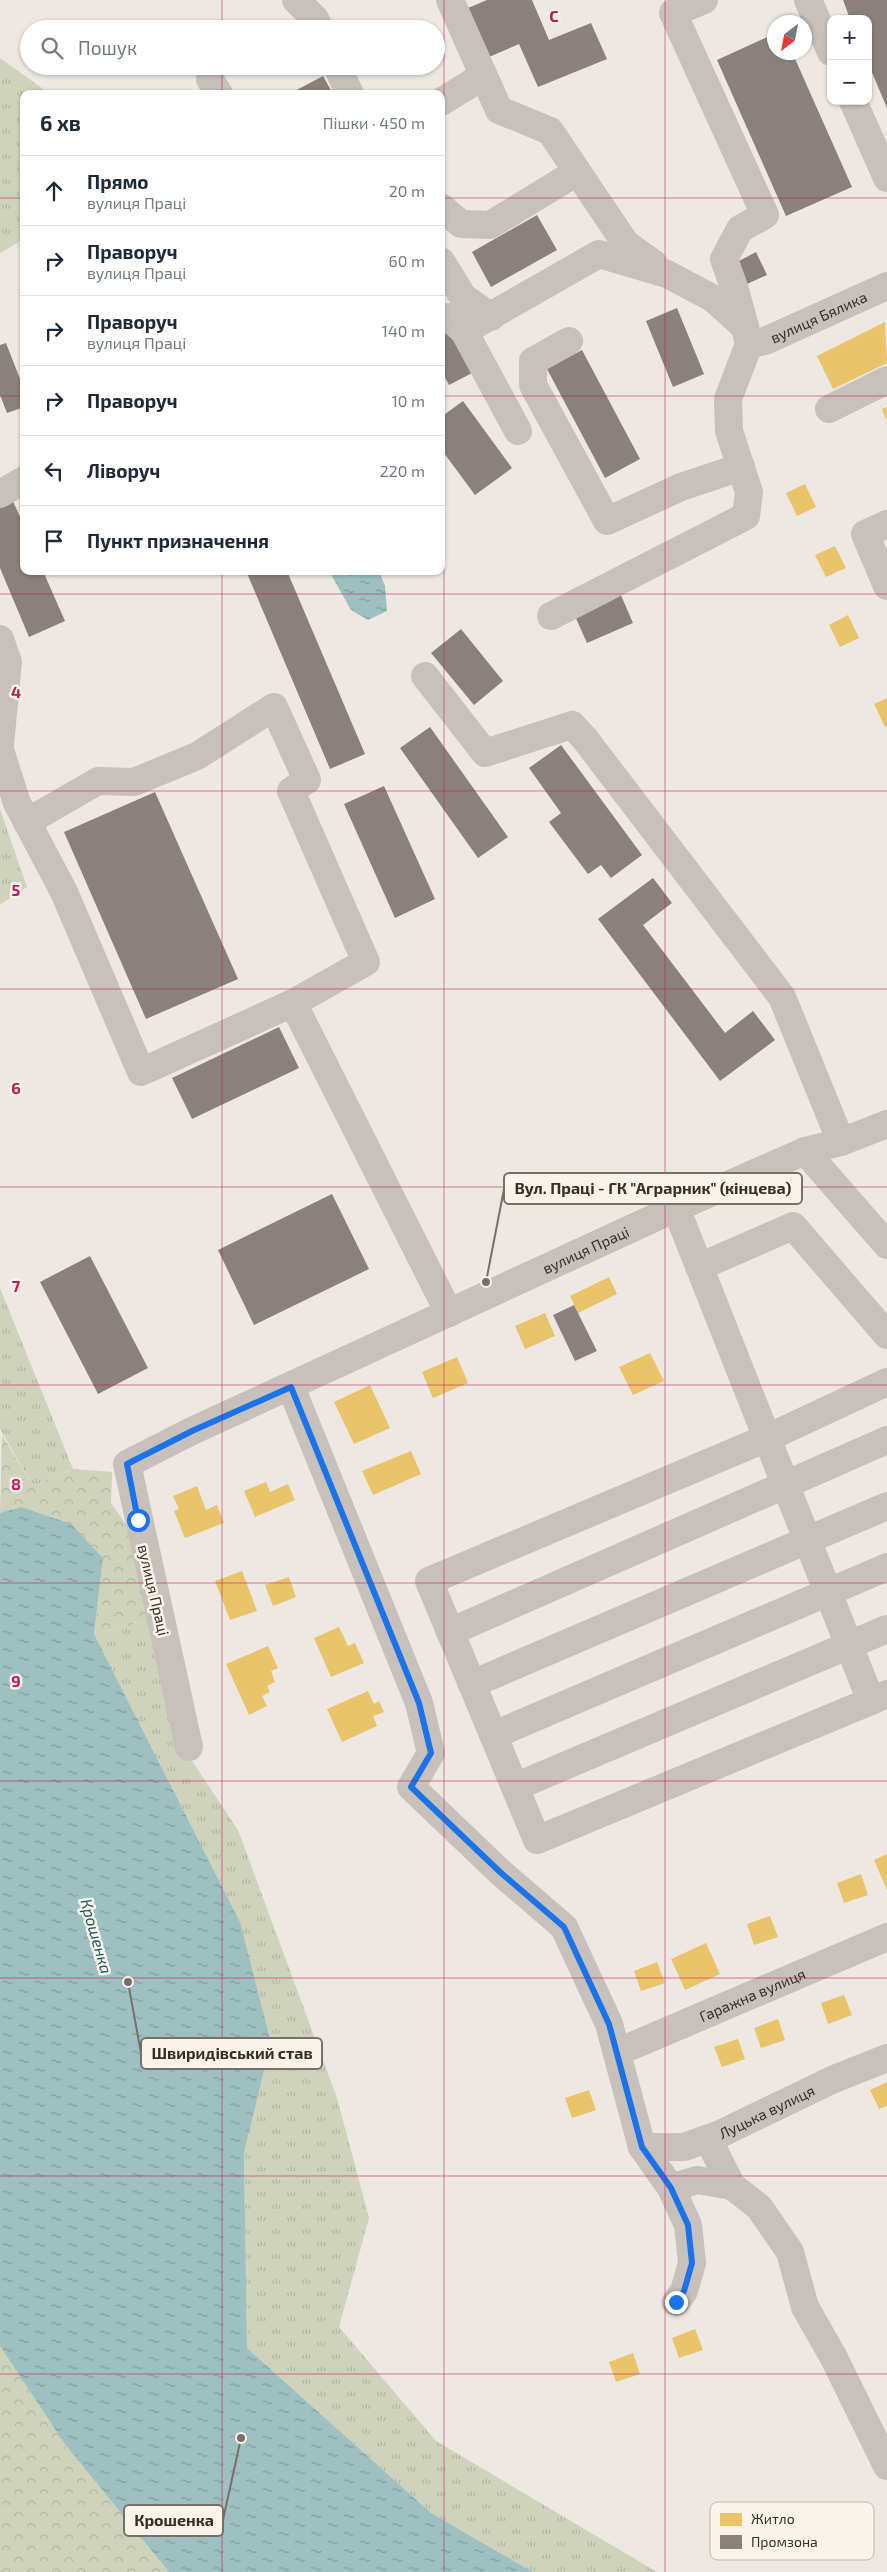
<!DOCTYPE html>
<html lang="uk">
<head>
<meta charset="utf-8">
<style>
	:root { --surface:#fff; --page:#f2f2f3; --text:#1f2937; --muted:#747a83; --line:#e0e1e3 }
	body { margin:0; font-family:"Exo 2",sans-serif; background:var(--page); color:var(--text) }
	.controls { position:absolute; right:15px; top:15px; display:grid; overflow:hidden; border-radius:10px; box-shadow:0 1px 4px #0004 }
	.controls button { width:45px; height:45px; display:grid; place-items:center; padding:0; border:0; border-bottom:1px solid var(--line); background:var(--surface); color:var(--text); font:25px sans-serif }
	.compass { position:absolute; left:767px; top:15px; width:45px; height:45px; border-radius:50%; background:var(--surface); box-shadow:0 1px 4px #0004; rotate:212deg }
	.stop { position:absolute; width:15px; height:15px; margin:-11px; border:4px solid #1a73e8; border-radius:50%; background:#fff }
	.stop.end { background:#1a73e8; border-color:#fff; box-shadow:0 1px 5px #0008 }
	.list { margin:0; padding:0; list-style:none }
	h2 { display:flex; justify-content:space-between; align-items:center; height:65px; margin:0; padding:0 20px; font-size:21px }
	h2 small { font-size:16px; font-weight:400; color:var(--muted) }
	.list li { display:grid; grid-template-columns:32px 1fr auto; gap:15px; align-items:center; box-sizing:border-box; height:70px; padding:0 20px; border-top:1px solid var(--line) }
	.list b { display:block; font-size:19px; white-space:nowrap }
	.list p { margin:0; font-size:16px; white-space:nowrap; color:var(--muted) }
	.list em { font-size:16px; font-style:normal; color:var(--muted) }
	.icon { flex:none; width:28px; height:28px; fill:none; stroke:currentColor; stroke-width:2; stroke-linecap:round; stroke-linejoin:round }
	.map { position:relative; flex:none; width:887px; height:2572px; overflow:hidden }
	.search { position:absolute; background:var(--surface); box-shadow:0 1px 4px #0004; left:20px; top:20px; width:425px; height:55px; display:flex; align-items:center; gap:12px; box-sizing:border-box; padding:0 18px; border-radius:28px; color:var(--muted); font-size:19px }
	.panel { position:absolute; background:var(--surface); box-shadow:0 1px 4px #0004; left:20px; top:90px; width:425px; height:485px; border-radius:10px }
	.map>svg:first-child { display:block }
	.grass { fill:url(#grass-tufts) }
	.forest { fill:url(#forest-crowns) }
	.water { fill:url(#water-ripples) }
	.homes { fill:#e9c46a }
	.industry { fill:#8a817c }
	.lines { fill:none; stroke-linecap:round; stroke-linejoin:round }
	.minor { stroke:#c7c0bb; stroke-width:28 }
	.route { stroke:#1a73e8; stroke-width:6 }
	.grid { fill:none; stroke:#c2185b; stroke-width:1; stroke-opacity:0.55 }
	.labels { text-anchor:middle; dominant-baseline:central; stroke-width:5; stroke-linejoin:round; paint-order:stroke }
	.street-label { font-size:15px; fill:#382e29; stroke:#faf3ea }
	.water-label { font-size:16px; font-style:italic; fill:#1d585b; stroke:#faf3ea }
	.key { fill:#faf3ea; stroke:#c0b8b0; stroke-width:1 }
	.key-label { font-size:14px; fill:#382e29 }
	.grid-label { font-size:16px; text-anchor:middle; font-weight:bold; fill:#c2185b; stroke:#faf3ea; stroke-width:5; stroke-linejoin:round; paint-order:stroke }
	.leader { fill:none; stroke:#786f6a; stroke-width:2 }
	.callout-dot { fill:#786f6a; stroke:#faf3ea; stroke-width:2 }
	.callout { fill:#faf3ea; stroke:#786f6a; stroke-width:2 }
	.callout-label { font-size:16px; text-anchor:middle; font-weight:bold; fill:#382e29 }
</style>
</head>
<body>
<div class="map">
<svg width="887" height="2572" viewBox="0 0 887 2572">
	<defs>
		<pattern id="grass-tufts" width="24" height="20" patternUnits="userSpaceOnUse" patternTransform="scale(1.25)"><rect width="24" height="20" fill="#cfd3bc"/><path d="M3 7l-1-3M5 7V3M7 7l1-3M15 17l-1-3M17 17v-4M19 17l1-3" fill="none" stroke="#b2b5a2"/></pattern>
		<pattern id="forest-crowns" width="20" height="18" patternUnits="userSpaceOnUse" patternTransform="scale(1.25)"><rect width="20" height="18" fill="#cfd3bc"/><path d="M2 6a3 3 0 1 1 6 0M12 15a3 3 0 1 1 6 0" fill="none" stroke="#b2b5a2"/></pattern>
		<pattern id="water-ripples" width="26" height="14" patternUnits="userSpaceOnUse" patternTransform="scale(1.25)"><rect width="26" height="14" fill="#9ec0c0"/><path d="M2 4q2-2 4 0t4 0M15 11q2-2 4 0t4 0" fill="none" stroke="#829c9c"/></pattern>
	</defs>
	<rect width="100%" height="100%" fill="#eee8e2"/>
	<path class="grass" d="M0 58 50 94H24V239L0 253Z
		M0 809 27 887 0 905Z
		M0 1288 73 1469 33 1486 0 1429Z
		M150 1620 184 1749 238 1830 337 2098 369 2218 339 2327 436 2441 657 2572H533L431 2513 247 2348 244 2153 271 2042 240 1922 94 1634Z"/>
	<path class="forest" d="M2 1435 33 1486 73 1469 112 1472 111 1503 128 1527 150 1620 94 1634 103 1558 21 1507 0 1513Z
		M0 2346 66 2444 169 2572H0Z"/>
	<path class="water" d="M329 571H379L385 586 387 611 368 620 351 610Z
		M21 1507 71 1524 103 1558 94 1634 240 1922 271 2042 244 2153 247 2348 431 2513 533 2572H169L65 2444 0 2346V1513Z"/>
	<path class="homes" d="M885 322 887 363 833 389 817 356Z
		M887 407V422L882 409Z
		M805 484 816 507 797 516 786 493Z
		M835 546 846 568 826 577 815 555Z
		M848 615 859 638 840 647 829 625Z
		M887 698V726L885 727 874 704Z
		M609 1277 617 1294 578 1313 570 1296Z
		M545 1313 555 1336 525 1349 515 1326Z
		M650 1353 664 1381 633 1395 619 1367Z
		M457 1357 468 1383 433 1398 422 1372Z
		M370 1385 390 1428 354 1444 334 1402Z
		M411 1451 421 1474 373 1495 362 1471Z
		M266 1482 270 1492 288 1484 295 1500 255 1517 244 1491Z
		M197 1486 206 1510 217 1505 224 1523 185 1538 174 1511 179 1509 173 1496Z
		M242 1571 257 1611 230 1620 215 1581Z
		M289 1577 296 1597 273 1606 265 1585Z
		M339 1627 348 1646 355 1643 364 1663 331 1677 314 1638Z
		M268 1646 278 1668 271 1671 275 1682 267 1686 270 1692 262 1696 267 1706 249 1715 226 1664Z
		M368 1691 374 1704 379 1701 384 1712 373 1716 377 1726 342 1742 327 1709Z
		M887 1854V1890L874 1860Z
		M861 1874 868 1895 844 1903 837 1883Z
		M770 1916 778 1937 754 1945 747 1924Z
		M706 1943 720 1974 685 1990 671 1959Z
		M657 1962 665 1983 641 1991 634 1971Z
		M844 1995 852 2015 828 2024 821 2003Z
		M778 2019 785 2040 761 2048 754 2028Z
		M738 2039 745 2059 722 2067 714 2047Z
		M887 2082V2106L879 2109 870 2090Z
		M589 2090 596 2110 572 2118 565 2098Z
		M695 2329 703 2350 679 2358 672 2338Z
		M633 2353 640 2374 616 2382 609 2362Z"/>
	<path class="industry" d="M487 0H532L549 40 591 23 607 59 538 87 519 44 489 57 468 8Z
		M843 0H887V108L868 63V19H850Z
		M774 34V52H792L852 187 786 216 717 60Z
		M323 76 333 94H289Z
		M537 215 557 250 491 287 472 252Z
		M756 252 767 275 747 284 737 262Z
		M677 308 704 374 673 387 646 321Z
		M447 327 472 373 449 385 441 370V330Z
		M6 343 24 389V407L7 413 0 395V345Z
		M582 350 640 459 605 478 547 369Z
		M463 401 512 468 475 495 441 449V417Z
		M13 501 24 526V571H43L65 621 29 637 0 568V507Z
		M246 571H287L365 754 330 769Z
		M620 593 633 623 587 643 574 614Z
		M461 629 503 681 474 705 431 653Z
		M430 727 508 837 478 858 400 748Z
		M561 745 642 855 611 878 601 865 588 874 549 822 561 813 529 768Z
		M384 786 435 899 395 918 344 804Z
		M155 792 238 979 146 1019 64 832Z
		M653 878 672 903 643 925 725 1033 753 1011 775 1040 720 1081 598 919Z
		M279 1027 299 1068 192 1119 172 1078Z
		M332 1194 369 1269 254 1325 218 1250Z
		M90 1256 148 1368 98 1394 40 1282Z
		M574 1305 597 1351 575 1361 553 1315Z"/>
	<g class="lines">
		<g class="minor">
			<path d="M296 0 315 19 320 29"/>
			<path d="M450 0 499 110 550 131 626 244 654 264"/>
			<path d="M704 0 673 13 765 215 740 229 724 259 735 290 745 327"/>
			<path d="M808 0 831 52"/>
			<path d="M337 66 350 94"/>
			<path d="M210 79 219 94"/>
			<path d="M853 101 887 178"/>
			<path d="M441 102 483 76"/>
			<path d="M441 207 461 224 490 225 577 172"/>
			<path d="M441 261 463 297 491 317"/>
			<path d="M441 319 448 317 464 331"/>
			<path d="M569 341 533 361V385L607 521 681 487 741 467"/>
			<path id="s1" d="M749 344 765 341 887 286"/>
			<path d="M829 409 887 380"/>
			<path d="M518 431 464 331 599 254 667 274 714 299 745 327 749 344 728 399 729 431 749 492 746 516 551 616"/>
			<path d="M0 494 24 480"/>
			<path d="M887 524 865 534 887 586"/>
			<path d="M0 639 8 662 0 744"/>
			<path d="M425 676 485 753 572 725 585 739 782 997 841 1142"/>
			<path d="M0 750 17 803 64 892 141 1072 293 1003 449 1313"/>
			<path d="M27 822 98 781 134 782 197 756 274 707 307 780 291 791 366 962 293 1003"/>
			<path d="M805 1151 887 1245"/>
			<path d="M676 1208 871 1701 887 1694"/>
			<path d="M699 1267 793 1226 887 1335"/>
			<path d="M291 1387 419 1703 431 1753 411 1787 500 1872 564 1927 609 2024 642 2147 671 2188 688 2225 692 2263 684 2291 676 2302"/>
			<path d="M450 1632 887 1440"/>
			<path d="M472 1684 887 1506"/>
			<path d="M871 1701 537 1840 429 1581 767 1438 887 1382"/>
			<path d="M494 1735 887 1567"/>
			<path id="s2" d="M189 1747 127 1464 192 1431 676 1208 805 1151 841 1142 887 1124"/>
			<path d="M515 1787 887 1629"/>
			<path id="s3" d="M618 2052 887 1937"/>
			<path d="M708 2139 732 2186 759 2207 790 2252 805 2307 834 2358 887 2466"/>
			<path id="s4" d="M642 2147H684L718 2135 834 2079 887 2058"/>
			<path d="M671 2188 697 2180 732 2186"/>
		</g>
	</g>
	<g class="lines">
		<path class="route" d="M138 1520 127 1464 192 1431 291 1387 419 1703 431 1753 411 1787 500 1872 564 1927 609 2024 642 2147 671 2188 688 2225 692 2263 684 2291 676 2302"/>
	</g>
	<path class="grid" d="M222 0V29M444 0V2572M665 0V2572M222 66V94M0 198H24M441 198H887M0 396H24M441 396H887M222 571V2572M0 594H887M0 791H887M0 989H887M0 1187H887M0 1385H887M0 1583H887M0 1781H887M0 1978H887M0 2176H887M0 2374H887"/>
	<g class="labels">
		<g class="street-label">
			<text stroke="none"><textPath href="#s1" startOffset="75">вулиця Бялика</textPath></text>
			<text stroke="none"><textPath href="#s2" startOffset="796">вулиця Праці</textPath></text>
			<text transform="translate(154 1590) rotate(77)">вулиця Праці</text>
			<text stroke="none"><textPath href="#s3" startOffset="146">Гаражна вулиця</textPath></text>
			<text stroke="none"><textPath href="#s4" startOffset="132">Луцька вулиця</textPath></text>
		</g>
		<g class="water-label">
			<text transform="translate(97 1936) rotate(74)">Крошенка</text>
		</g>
	</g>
	<rect x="710" y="2502" width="164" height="58" rx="8" class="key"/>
	<rect x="720" y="2513" width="22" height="13" fill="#e9c46a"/>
	<rect x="720" y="2535" width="22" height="14" fill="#8a817c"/>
	<g class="key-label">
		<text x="751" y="2524">Житло</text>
		<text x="751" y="2547">Промзона</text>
	</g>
	<g class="grid-label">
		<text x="554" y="22">C</text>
		<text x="16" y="698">4</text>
		<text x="16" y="896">5</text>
		<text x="16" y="1094">6</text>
		<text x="16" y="1292">7</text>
		<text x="16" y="1490">8</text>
		<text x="16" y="1687">9</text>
	</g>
	<path class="leader" d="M486 1282L504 1189M128 1982L141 2053M241 2438L223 2520"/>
	<g class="callout-dot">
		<circle cx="486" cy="1282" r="5"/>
		<circle cx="128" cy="1982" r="5"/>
		<circle cx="241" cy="2438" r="5"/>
	</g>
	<g class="callout">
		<rect x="504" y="1173" width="298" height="31" rx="5"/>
		<rect x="141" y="2038" width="181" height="31" rx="5"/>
		<rect x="124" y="2505" width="99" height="31" rx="5"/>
	</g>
	<g class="callout-label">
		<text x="653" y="1194">Вул. Праці - ГК "Аграрник" (кінцева)</text>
		<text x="232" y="2059">Швиридівський став</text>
		<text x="174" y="2526">Крошенка</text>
	</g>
</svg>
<div class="controls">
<button>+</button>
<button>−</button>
</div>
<svg class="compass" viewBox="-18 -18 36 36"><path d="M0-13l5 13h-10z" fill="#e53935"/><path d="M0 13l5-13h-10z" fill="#747a83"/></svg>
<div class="stop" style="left:138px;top:1520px"></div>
<div class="stop end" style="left:676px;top:2302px"></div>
<div class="search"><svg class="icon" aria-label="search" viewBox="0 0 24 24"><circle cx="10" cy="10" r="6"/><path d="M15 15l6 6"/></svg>Пошук</div>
<section class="panel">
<h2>6 хв<small>Пішки · 450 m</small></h2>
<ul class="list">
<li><svg class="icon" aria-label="ahead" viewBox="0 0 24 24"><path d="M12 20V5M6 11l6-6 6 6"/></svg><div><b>Прямо</b><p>вулиця Праці</p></div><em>20 m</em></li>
<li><svg class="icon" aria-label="right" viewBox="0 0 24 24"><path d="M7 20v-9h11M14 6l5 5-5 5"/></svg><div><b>Праворуч</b><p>вулиця Праці</p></div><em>60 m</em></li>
<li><svg class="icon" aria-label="right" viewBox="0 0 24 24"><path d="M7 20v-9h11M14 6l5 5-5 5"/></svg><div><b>Праворуч</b><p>вулиця Праці</p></div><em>140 m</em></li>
<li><svg class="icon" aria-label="right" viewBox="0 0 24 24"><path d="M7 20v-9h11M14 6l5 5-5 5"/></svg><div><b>Праворуч</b></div><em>10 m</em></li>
<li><svg class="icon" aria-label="left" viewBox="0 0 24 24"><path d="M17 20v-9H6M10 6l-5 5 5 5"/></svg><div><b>Ліворуч</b></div><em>220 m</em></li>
<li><svg class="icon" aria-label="arrive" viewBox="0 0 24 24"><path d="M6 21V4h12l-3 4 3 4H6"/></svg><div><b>Пункт призначення</b></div></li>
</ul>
</section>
</div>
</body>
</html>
